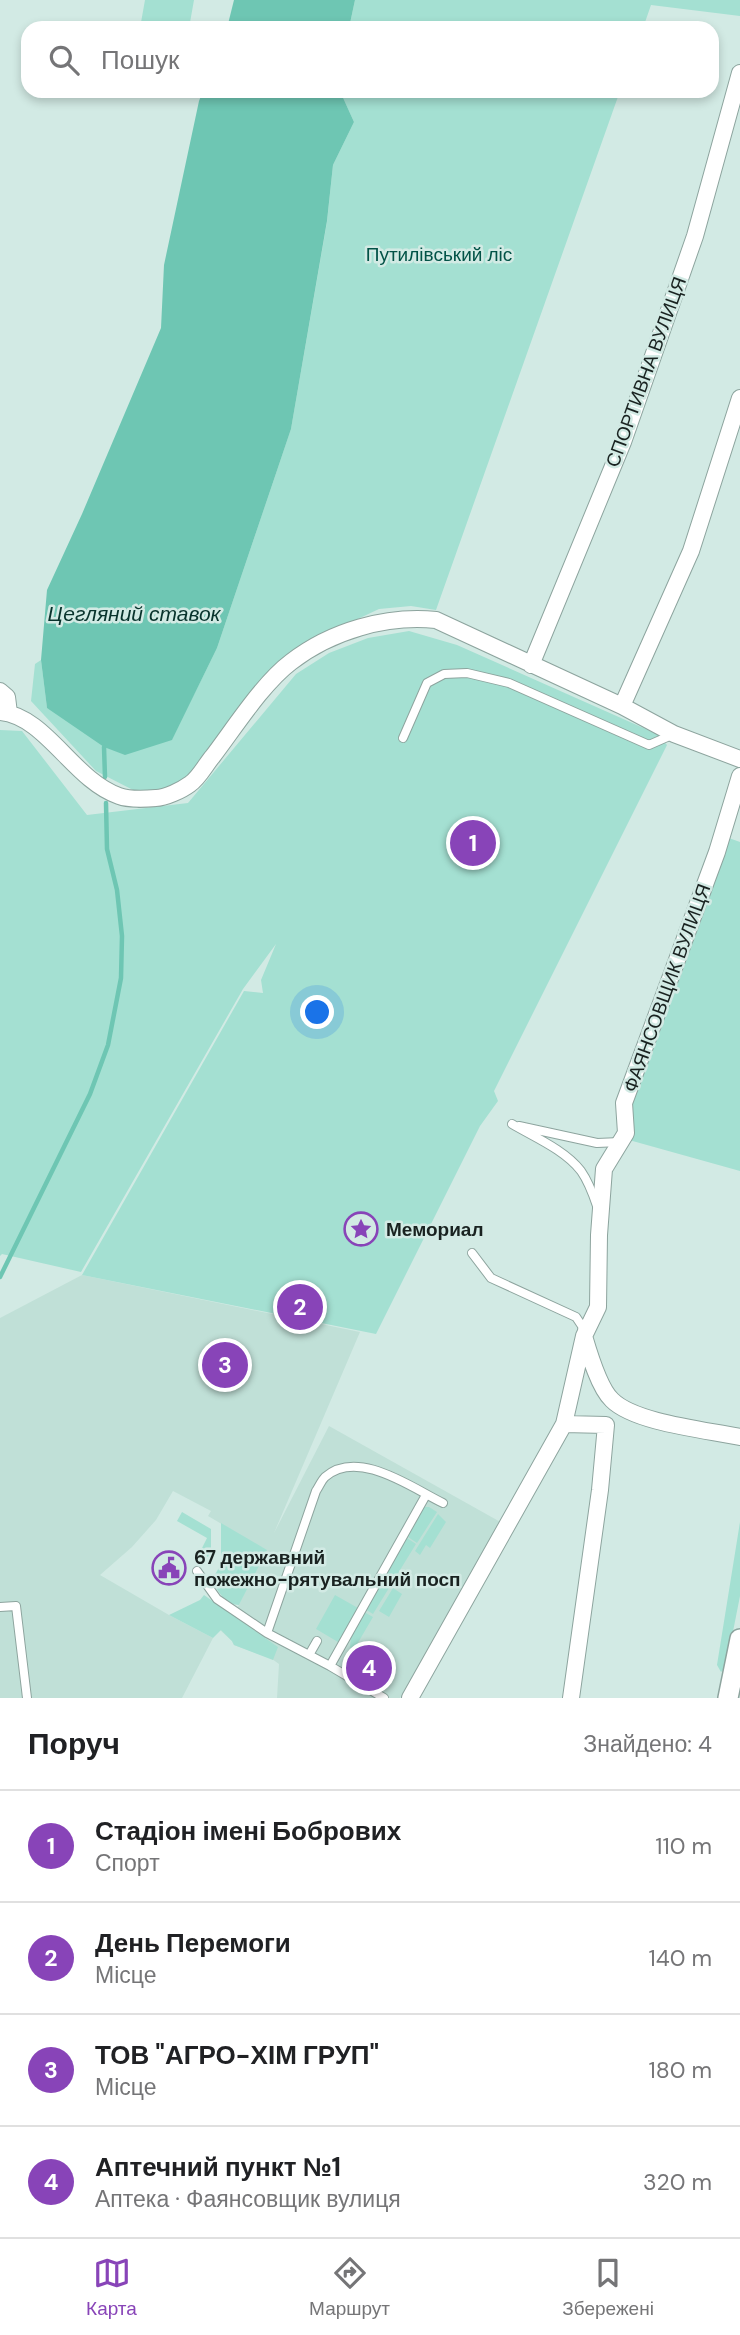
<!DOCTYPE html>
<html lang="uk">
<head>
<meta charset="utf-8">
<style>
	:root { --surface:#fff; --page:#f2f2f2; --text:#202124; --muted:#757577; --line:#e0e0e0; --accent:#8844b8 }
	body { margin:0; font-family:"DM Sans",sans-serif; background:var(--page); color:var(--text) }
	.you { position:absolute; left:318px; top:1013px; width:24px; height:24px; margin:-18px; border:5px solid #fff; border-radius:50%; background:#1a73e8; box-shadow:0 0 0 10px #1a73e833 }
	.badge { display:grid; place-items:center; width:46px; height:46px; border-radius:50%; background:var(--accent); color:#fff; font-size:23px; font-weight:700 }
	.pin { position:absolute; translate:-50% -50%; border:4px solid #fff; box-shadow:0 2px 7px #0006 }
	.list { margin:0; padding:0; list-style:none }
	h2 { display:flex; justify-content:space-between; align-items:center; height:91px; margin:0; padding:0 28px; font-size:30px }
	h2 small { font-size:23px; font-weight:400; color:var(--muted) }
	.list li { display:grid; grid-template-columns:46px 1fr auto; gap:21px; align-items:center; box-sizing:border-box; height:112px; padding:0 28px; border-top:2px solid var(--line) }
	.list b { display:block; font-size:26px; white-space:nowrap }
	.list p { margin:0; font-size:23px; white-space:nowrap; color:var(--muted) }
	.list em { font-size:23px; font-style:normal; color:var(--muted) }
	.icon { flex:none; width:38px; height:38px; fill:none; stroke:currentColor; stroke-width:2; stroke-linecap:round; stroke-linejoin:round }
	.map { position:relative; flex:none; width:740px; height:1698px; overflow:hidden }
	.search { position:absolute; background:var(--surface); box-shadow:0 4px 10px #0003; left:21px; right:21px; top:21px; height:77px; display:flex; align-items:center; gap:18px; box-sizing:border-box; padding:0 24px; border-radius:21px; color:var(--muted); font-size:26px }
	.sheet { height:539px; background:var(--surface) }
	nav { display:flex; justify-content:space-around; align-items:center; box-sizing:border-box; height:98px; border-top:2px solid var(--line); background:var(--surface); font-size:19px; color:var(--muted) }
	nav a { display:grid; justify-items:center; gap:4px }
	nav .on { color:var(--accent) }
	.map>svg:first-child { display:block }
	.built { fill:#c0e0d7 }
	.green { fill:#a4e0d2 }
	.water { fill:#6ec6b3 }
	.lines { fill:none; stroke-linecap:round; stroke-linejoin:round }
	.stream { stroke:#6ec6b3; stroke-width:4.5 }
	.service-casing { stroke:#8da49e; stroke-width:10 }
	.minor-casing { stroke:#8da49e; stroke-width:18 }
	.tertiary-casing { stroke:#8da49e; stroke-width:22 }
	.service { stroke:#fff; stroke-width:8 }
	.minor { stroke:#fff; stroke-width:16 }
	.tertiary { stroke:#fff; stroke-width:19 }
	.labels { text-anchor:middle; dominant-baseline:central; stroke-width:5; stroke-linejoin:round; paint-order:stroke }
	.park-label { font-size:19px; fill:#025347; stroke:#d2eae4 }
	.street-label { font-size:19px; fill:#192220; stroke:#d2eae4 }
	.poi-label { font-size:19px; font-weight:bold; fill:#192220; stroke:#d2eae4; text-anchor:start }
	.water-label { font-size:21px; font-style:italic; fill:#08332c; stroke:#d2eae4 }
</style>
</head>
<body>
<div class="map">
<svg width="740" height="1698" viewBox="0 0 740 1698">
	<rect width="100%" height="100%" fill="#d2eae4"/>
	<path class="built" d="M82 1275 360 1332 274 1533 329 1426 504 1524 400 1698H277L279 1664 272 1659 234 1645 232 1641 220 1630 239 1605 266 1550 208 1516 211 1511 173 1491 156 1520 132 1547 100 1575 169 1615 213 1638 182 1698H0V1318Z"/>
	<path class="green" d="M145 0H194L189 28H140Z
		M355 0H740V16L651 5 643 28H349Z
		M340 91H620L436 610 411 606 379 609 307 643 192 780 164 794 133 790 96 771 31 701 35 664 41 660 47 708 172 739 217 648 291 429 327 222 333 165 354 122Z
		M409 631 457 645 657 734 667 745 494 1091 498 1101 480 1126 376 1334 82 1275 244 991 263 993 261 980 276 944 243 989 81 1272 2 1254 0 1256V730L22 731 87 815 188 803 296 674 329 653 368 638Z
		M726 837 740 842V1171L629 1140 624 1102Z
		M424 1507H429L437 1512 417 1543 408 1537Z
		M182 1512 211 1529V1559L200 1552 207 1538 177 1521Z
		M438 1514 446 1522 430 1548 426 1545 420 1555 415 1551Z
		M740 1522V1596L726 1667 721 1672 717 1665Z
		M221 1523 267 1550 239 1605C225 1604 218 1592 212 1580L221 1564Z
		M407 1538 416 1544 373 1614 365 1609Z
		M393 1588 402 1594 389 1617 379 1611Z
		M204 1595 278 1647 273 1660 234 1645 232 1641 221 1630 213 1638 169 1615 200 1600Z
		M335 1595 358 1608 338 1642 316 1629Z
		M364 1612 373 1617 349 1658 351 1636Z"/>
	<path class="water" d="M234 0H355L349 28H227Z
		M203 91H340L354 122 333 165 327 221 291 429 217 648 172 740 125 755 104 747 47 708 41 660 47 590 82 514 161 328 164 265 199 101Z"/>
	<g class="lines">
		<path class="stream" d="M104 747 105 777
			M0 1277 90 1094 108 1045 121 978 122 936 117 890 107 849 106 803"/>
		<defs>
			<path id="service" d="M403 738 427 683 444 674 467 673 509 683 649 745 674 734
				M512 1124C534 1137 565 1150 581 1171 588 1181 593 1194 597 1206
				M519 1126 597 1143 620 1142
				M472 1253 491 1278 576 1317 582 1326 583 1333
				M197 1571 217 1599 267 1633 330 1666 384 1698
				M0 1607 16 1606 27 1698
				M267 1633 316 1491C319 1487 321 1481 325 1477 358 1448 412 1488 443 1503
				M309 1655 317 1641
				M330 1666 426 1495"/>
			<path id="minor" d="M531 665 623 442 695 236 740 73
				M0 691 7 697 9 713
				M622 706 691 551 740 398
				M0 712C46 716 73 780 119 796 130 800 144 799 156 798 165 798 182 790 190 784 199 778 206 764 213 756 235 727 263 683 291 662 331 631 386 615 436 620L622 706 674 734 740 759
				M584 1336C589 1353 599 1388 612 1400 635 1423 707 1430 740 1437
				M564 1424 606 1425 600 1490 571 1698
				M410 1698 564 1424 584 1336 598 1307 599 1235 604 1169 626 1133 624 1103 717 852 740 776"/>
			<path id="tertiary" d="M728 1698 740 1639"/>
		</defs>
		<use href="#service" class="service-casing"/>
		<use href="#minor" class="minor-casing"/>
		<use href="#tertiary" class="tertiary-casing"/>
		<use href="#service" class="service"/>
		<use href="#minor" class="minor"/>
		<use href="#tertiary" class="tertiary"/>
	</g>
	<defs>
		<symbol id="sight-ring" viewBox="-11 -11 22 22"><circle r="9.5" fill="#d2eae4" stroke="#8844b8" stroke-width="1.5"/><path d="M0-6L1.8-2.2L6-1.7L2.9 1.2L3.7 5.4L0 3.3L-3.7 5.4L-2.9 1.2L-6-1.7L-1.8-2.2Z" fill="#8844b8"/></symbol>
		<symbol id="civic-ring" viewBox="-11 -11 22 22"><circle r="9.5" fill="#d2eae4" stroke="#8844b8" stroke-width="1.5"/><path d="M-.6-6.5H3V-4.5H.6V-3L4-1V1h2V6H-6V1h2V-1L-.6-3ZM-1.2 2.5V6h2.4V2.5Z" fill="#8844b8"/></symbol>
	</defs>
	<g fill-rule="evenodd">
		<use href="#sight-ring" x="342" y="1210" width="38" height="38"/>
		<use href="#civic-ring" x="150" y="1549" width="38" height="38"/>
	</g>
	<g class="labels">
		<g class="park-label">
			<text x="439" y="254">Путилівський ліс</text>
		</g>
		<g class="street-label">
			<text transform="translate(646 372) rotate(-70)">СПОРТИВНА ВУЛИЦЯ</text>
			<text transform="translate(667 988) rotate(-70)">ФАЯНСОВЩИК ВУЛИЦЯ</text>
		</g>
		<g class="poi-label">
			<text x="386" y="1229">Мемориал</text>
			<text x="194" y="1557">67 державний<tspan x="194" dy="22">пожежно-рятувальний посп</tspan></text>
		</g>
		<g class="water-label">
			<text x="134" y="614">Цегляний ставок</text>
		</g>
	</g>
</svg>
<div class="you"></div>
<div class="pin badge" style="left:473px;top:843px">1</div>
<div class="pin badge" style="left:300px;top:1307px">2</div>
<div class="pin badge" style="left:225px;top:1365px">3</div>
<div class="pin badge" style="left:369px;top:1668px">4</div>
<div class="search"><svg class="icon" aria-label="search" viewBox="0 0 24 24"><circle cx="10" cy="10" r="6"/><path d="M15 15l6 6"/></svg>Пошук</div>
</div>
<section class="sheet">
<h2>Поруч<small>Знайдено: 4</small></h2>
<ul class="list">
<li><span class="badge">1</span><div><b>Стадіон імені Бобрових</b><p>Спорт</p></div><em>110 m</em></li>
<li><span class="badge">2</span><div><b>День Перемоги</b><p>Місце</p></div><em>140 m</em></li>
<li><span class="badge">3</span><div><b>ТОВ &quot;АГРО-ХІМ ГРУП&quot;</b><p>Місце</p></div><em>180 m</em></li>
<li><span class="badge">4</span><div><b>Аптечний пункт №1</b><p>Аптека · Фаянсовщик вулиця</p></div><em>320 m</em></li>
</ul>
</section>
<nav>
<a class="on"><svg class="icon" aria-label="map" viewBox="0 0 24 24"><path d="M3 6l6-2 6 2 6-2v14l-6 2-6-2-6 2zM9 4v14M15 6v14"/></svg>Карта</a>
<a><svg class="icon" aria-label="directions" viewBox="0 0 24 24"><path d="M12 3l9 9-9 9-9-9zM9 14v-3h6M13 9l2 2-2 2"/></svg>Маршрут</a>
<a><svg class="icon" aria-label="saved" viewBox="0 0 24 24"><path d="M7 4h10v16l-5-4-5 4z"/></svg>Збережені</a>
</nav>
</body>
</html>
